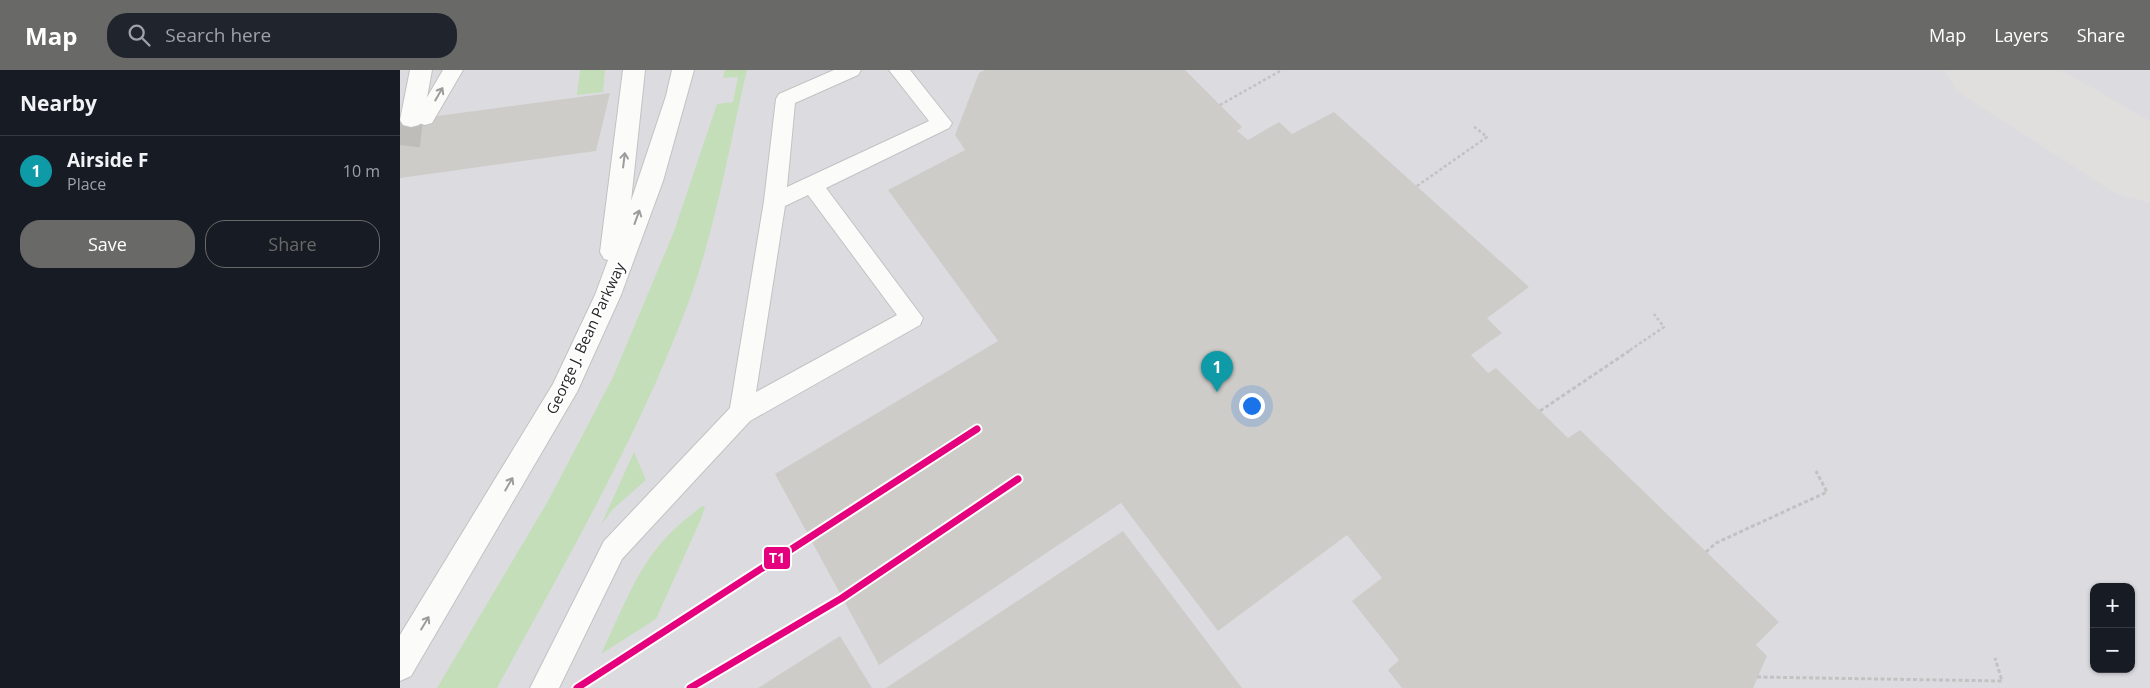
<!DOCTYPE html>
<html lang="en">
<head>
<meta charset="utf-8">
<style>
	:root { --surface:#171b24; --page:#20242c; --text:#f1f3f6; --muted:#9ea1a6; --line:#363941; --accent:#696967 }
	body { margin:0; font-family:"Open Sans",sans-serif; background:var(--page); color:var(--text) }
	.controls { position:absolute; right:15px; bottom:15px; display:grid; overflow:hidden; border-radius:10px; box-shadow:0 1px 4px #0004 }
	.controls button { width:45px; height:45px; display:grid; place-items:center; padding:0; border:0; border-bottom:1px solid var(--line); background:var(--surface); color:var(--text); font:25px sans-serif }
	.you { position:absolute; left:851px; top:335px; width:18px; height:18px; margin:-12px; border:4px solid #fff; border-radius:50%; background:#1a73e8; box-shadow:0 0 0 8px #1a73e833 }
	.badge { display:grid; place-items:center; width:32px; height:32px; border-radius:50%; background:var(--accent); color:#fff; font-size:16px; font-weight:700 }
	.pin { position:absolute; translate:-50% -41px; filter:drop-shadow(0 1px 2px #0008) }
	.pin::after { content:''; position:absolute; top:26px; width:18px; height:15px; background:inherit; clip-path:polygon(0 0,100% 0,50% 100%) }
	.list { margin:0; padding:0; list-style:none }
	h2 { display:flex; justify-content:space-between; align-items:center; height:65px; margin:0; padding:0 20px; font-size:21px }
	h2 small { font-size:16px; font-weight:400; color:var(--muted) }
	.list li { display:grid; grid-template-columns:32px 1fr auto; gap:15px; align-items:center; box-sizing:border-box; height:70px; padding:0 20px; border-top:1px solid var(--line) }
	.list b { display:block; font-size:19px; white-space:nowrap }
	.list p { margin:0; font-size:16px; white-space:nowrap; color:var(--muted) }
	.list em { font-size:16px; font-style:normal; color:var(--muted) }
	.actions { display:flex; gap:10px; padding:15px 20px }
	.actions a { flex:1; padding:11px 0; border:1px solid var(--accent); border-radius:20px; text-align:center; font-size:18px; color:var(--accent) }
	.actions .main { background:var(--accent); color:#fff }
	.icon { flex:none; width:28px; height:28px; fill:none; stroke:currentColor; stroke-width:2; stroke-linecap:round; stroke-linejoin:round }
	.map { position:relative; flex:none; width:1750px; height:618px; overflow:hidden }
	header { display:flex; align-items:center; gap:30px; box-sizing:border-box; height:70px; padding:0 25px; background:var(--accent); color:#fff }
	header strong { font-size:24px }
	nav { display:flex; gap:28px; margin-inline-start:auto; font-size:18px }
	.search { width:350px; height:45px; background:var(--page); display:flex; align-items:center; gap:12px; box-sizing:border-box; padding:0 18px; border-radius:20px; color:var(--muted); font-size:19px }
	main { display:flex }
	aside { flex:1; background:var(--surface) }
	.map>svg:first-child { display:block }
	.airport { fill:#dcdce0; fill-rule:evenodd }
	.green { fill:#c4deb9 }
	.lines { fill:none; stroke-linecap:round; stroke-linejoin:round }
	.taxiway { fill:#e0dfde; fill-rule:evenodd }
	.building { fill:#ceccc9 }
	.tertiary-tunnel { stroke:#bebdb9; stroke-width:24; stroke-dasharray:24 12; stroke-linecap:butt }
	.service-casing { stroke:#c2c2c3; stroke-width:2 }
	.tertiary-casing { stroke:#c2c2c3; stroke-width:2 }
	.path-far1 { stroke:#c2c2c2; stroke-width:2.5; stroke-dasharray:3 2.5; stroke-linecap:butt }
	.path { stroke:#c2c2c2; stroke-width:3; stroke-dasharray:4 2.5; stroke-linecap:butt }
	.service { fill:#fbfbfa; fill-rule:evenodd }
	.tertiary { fill:#fbfbfa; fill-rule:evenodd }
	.tram-1-casing { stroke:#fff; stroke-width:11 }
	.tram-1 { stroke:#e5007d; stroke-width:7 }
	.oneway { stroke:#9c9c9b }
	.labels { text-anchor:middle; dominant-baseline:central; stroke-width:4; stroke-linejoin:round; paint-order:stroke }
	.street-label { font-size:15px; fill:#272727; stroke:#fff }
	.line-badge { stroke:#fff; stroke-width:2 }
	.badge-label { font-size:14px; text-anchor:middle; font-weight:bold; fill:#fff }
</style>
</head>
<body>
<header>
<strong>Map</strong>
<div class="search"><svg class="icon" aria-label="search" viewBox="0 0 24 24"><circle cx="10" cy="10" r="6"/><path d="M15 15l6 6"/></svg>Search here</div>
<nav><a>Map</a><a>Layers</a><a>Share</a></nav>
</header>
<main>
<aside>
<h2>Nearby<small></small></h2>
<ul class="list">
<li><span class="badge" style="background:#0f9aa8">1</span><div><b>Airside F</b><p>Place</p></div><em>10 m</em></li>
</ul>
<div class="actions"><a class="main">Save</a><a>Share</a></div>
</aside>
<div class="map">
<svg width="1750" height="618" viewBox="0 0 1750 618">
	<rect width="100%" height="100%" fill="#e4e3de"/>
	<path class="airport" d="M0 0H1750V618H0ZM1694 517H1731V599H1694Z"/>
	<path class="green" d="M180 0H205L203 22 177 25Z
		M325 0H347C329 77 316 157 289 231 239 366 165 492 97 618H37L148 431 213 307 273 164 317 34 333 32 338 7 323 8Z
		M234 382 246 410 213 439 201 455Z
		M302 436 305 437 301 449 256 549 201 584C216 553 235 504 257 478 270 461 286 449 302 436Z"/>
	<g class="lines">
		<path class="taxiway" d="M1544 0H1661L1750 51V133L1715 123 1558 22Z"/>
	</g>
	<path class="building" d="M585 0H785L842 57 837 61 848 70 879 52 892 64 934 42 1129 217 1087 248 1102 263 1071 285 1088 303 1096 298 1168 368 1180 360 1379 552 1356 575 1367 586 1353 618H1002L988 600 999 590 952 531 982 508 947 465 818 561 721 433 479 595 375 404 598 271 488 120 565 80 555 65 579 3Z
		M210 23 196 81 0 108V51Z
		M723 461 842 618H486Z
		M440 566 472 618H358Z"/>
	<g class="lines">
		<path class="tertiary-tunnel" d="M8 76 11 49"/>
		<defs>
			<path id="service" d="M43 0H63L32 53 25 55 18 53 15 48Z
				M434 0H461L458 5 395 33 387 117 529 51 489 0H510L552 53 549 58 426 118 523 248 520 255 350 351 222 489 159 618H130L204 471 330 338 364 131 376 29 379 24ZM408 125 497 245 356 322 385 136Z"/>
			<path id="tertiary" d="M10 0H32L23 49 19 55 11 57 3 55 0 50Z
				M223 0H245L231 131 266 26 272 0H294L263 111 221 225 177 322 11 606 0 611V565L153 314 195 225 208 190 204 189 200 182Z"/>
		</defs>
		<use href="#service" class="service-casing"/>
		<use href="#tertiary" class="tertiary-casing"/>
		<path class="path-far1" d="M820 35 882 0
			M1017 116 1087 67 1072 55
			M1230 280 1264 257 1254 244"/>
		<path class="path" d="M1140 341 1232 279
			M1306 482 1316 473 1427 422 1416 401
			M1357 607 1602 611 1595 588"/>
		<use href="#service" class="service"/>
		<use href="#tertiary" class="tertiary"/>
		<defs>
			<path id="tram-1" d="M177 618 577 359
				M290 618 442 528 618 409"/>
		</defs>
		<use href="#tram-1" class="tram-1-casing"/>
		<use href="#tram-1" class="tram-1"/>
	</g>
	<defs><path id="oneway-shaft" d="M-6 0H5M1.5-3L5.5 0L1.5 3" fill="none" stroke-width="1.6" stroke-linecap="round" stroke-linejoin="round" transform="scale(1.25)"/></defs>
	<g class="oneway">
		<use href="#oneway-shaft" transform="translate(39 24) rotate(-60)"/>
		<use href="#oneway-shaft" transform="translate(224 90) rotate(-83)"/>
		<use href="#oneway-shaft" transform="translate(237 147) rotate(-70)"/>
		<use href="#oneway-shaft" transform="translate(109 414) rotate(-60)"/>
		<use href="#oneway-shaft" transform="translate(25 553) rotate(-59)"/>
	</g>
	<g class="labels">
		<g class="street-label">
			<text transform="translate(185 268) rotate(-65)">George J. Bean Parkway</text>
		</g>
	</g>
	<rect class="line-badge" x="363" y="476" width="28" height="24" rx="5" fill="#e5007d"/>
	<g class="badge-label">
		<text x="377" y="493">T1</text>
	</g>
</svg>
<div class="controls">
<button>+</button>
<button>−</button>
</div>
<div class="you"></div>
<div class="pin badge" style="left:817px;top:322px;background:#0f9aa8">1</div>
</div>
</main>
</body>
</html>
